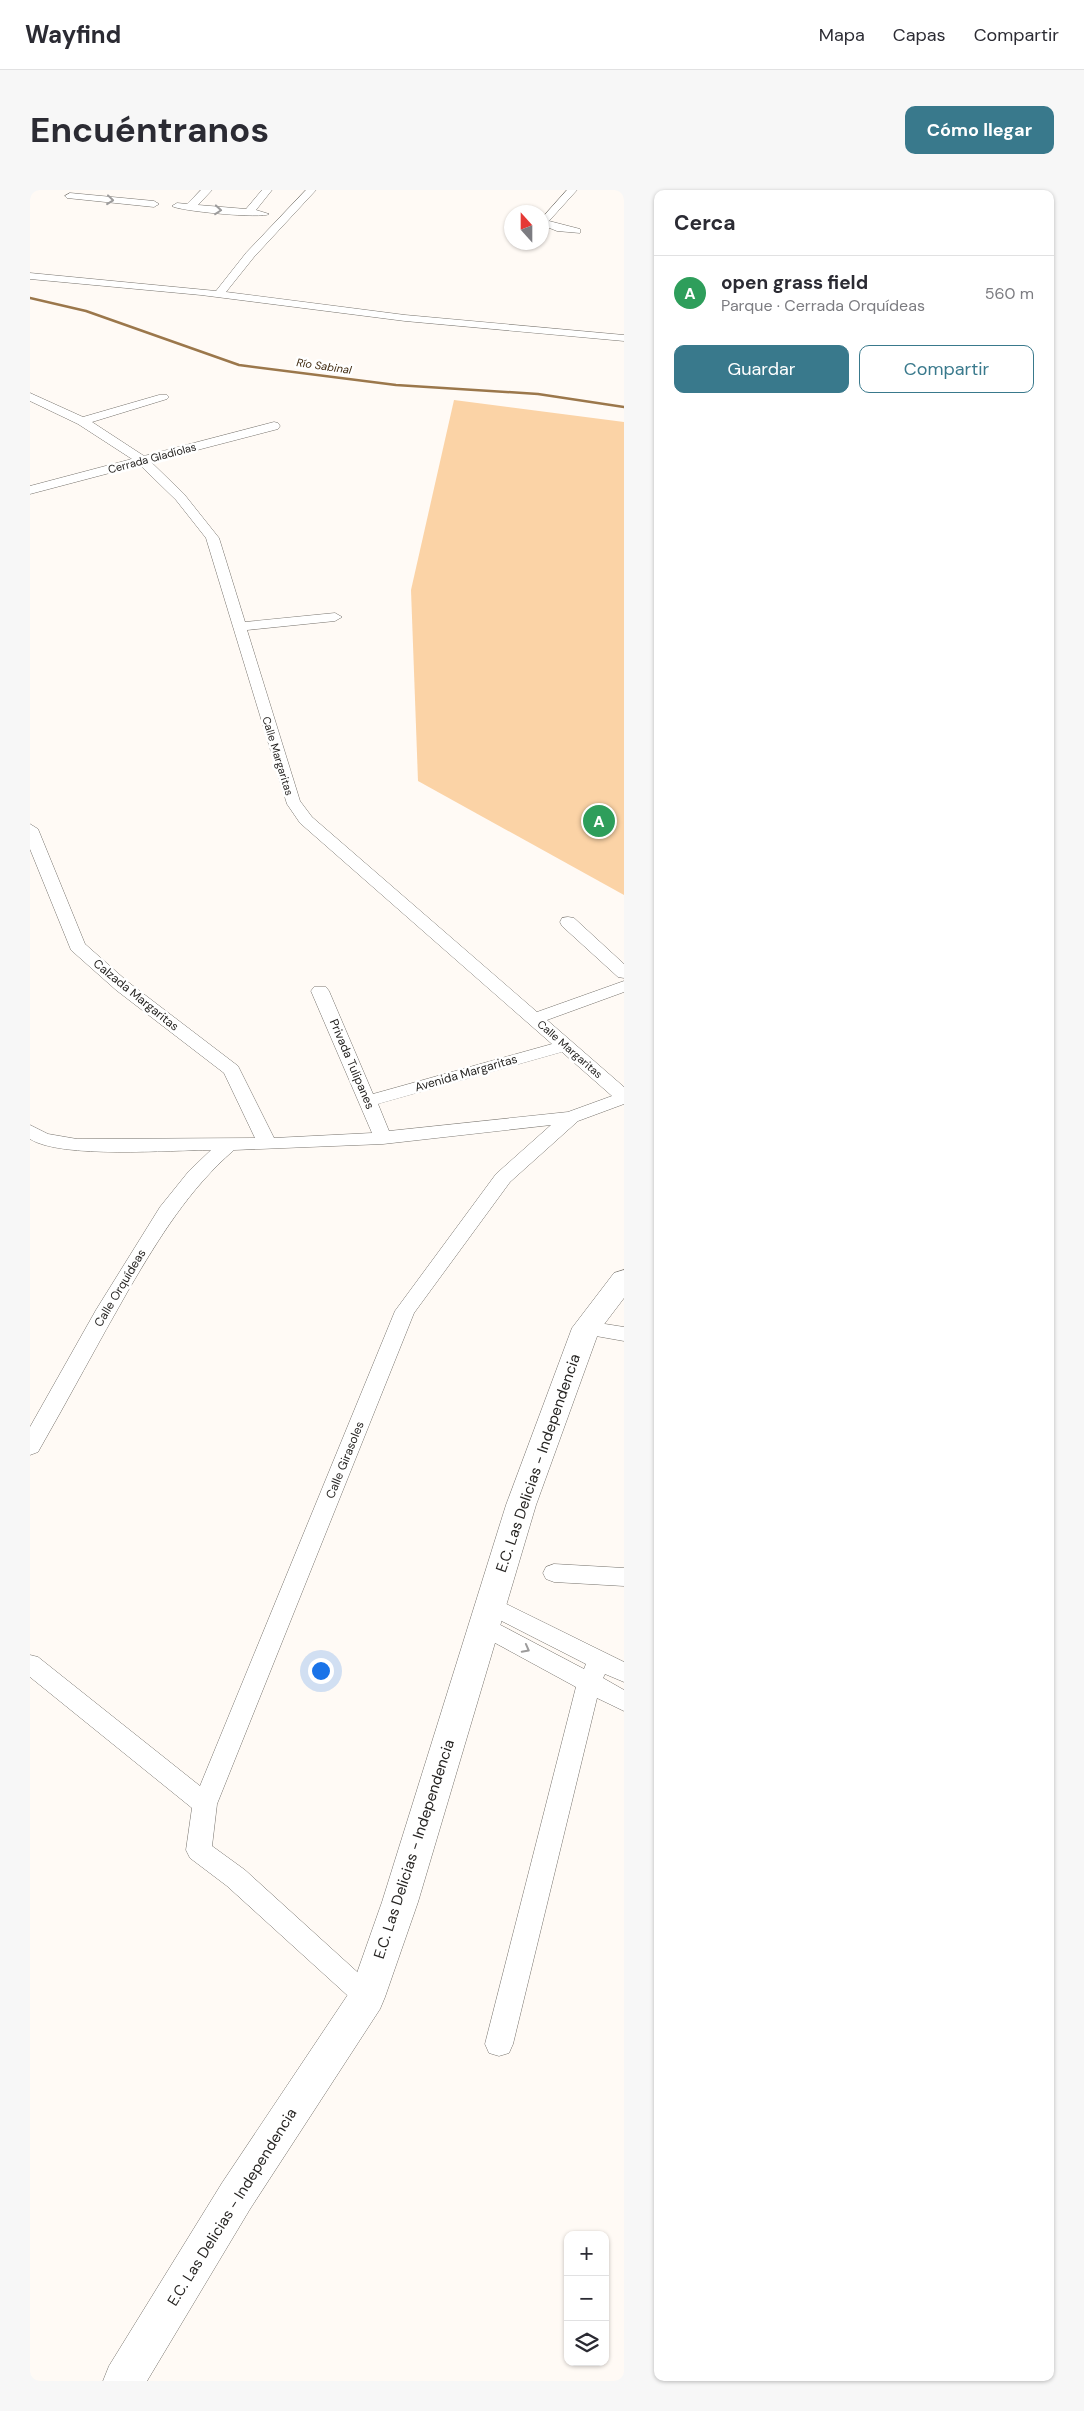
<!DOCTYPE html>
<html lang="es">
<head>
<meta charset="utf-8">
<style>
	:root { --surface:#fff; --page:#f7f7f7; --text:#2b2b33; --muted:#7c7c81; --line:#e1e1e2; --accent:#39798c }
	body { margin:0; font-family:"DM Sans",sans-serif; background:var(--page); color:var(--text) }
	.controls { position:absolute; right:15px; bottom:15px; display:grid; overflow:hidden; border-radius:10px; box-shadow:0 1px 4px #0004 }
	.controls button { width:45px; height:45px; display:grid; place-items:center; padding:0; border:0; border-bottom:1px solid var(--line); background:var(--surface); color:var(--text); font:25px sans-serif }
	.compass { position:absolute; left:474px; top:15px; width:45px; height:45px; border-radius:50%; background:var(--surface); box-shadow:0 1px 4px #0004; rotate:339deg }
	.you { position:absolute; left:290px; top:1480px; width:18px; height:18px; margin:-12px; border:4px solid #fff; border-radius:50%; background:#1a73e8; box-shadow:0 0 0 8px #1a73e833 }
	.badge { display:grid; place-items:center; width:32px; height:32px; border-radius:50%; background:var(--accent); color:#fff; font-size:16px; font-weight:700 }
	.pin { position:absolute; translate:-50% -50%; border:2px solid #fff; box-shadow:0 1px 5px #0006 }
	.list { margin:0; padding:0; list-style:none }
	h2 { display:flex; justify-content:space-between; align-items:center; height:65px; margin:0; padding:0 20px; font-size:21px }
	h2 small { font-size:16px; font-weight:400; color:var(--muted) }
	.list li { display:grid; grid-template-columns:32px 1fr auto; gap:15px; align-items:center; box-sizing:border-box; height:75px; padding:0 20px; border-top:1px solid var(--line) }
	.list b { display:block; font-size:19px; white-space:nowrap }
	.list p { margin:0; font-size:16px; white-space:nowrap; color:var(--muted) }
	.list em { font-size:16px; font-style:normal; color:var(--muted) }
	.actions { display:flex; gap:10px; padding:15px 20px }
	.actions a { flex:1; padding:11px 0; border:1px solid var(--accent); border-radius:10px; text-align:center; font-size:18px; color:var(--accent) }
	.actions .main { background:var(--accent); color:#fff }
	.icon { flex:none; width:28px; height:28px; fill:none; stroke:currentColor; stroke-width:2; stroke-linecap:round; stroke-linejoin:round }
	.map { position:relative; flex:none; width:594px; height:2191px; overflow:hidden; border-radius:10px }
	header { display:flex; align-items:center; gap:30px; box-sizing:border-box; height:70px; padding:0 25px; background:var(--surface); border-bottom:1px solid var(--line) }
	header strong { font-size:24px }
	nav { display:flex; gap:28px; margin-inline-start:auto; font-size:18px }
	.intro { display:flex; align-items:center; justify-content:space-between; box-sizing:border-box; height:120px; padding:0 30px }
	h1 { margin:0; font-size:35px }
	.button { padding:12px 22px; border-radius:10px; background:var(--accent); color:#fff; font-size:18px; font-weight:700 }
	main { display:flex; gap:30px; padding:0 30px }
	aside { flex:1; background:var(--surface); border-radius:10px; box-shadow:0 1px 4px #0004 }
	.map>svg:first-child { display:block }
	.green { fill:#fbd3a6 }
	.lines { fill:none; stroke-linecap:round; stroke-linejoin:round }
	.stream { stroke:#9b774b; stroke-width:2.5 }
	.street-casing { stroke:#76726c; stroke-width:1 }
	.secondary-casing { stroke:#76726c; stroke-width:1 }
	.street { fill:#fff; fill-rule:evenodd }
	.secondary { fill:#fff; fill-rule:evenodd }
	.oneway { stroke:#9d9c9c }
	.labels { text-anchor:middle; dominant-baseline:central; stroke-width:5; stroke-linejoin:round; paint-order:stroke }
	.far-water-label { font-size:11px; font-style:italic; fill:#3f290e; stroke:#fff }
	.far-street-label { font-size:11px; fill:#262422; stroke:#fff }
	.street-label { font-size:12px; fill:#262422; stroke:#fff }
	.near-street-label { font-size:15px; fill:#262422; stroke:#fff }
</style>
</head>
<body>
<header>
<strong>Wayfind</strong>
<nav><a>Mapa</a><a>Capas</a><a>Compartir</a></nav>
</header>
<div class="intro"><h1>Encuéntranos</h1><a class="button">Cómo llegar</a></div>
<main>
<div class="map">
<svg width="594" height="2191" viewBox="0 0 594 2191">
	<rect width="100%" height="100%" fill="#fffaf5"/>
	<path class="green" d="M424 210 594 232V705L388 591 381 400Z"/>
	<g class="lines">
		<path class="stream" d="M0 108 56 121 209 175 366 195 508 204 594 217"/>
		<defs>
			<path id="street" d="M171 0H182L168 15 216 19 232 0H242L226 20 239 24C233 29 148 21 142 16L147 13 157 14Z
				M276 0H286L224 67 196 102 375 125 594 145V151L375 131 171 105 0 89V83L186 101 216 63Z
				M537 0H547L519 31 550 39V43L527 41 512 35V28Z
				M40 3 124 11 129 14 124 17 37 8 35 6Z
				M0 203 53 227 129 205H137L139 207 137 209 62 232 114 266 244 232 248 233 250 236 248 239 121 272 154 304 189 348 215 432 305 423 312 427 305 431 217 440 270 611 282 627 507 822 594 791V802L517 830 594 897V914L548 931 480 992 384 1123 187 1614 182 1656 215 1680 346 1799 350 1807 346 1815 337 1819 328 1815 197 1696 160 1668 156 1660 162 1618 0 1487V1465L8 1467 170 1596 365 1121 466 984 521 935 353 954 204 960C159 999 129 1048 99 1099 68 1153 39 1208 8 1262L0 1265V1237L66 1120 130 1017 159 981 181 960C141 960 31 969 0 949V935L18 944 47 949 225 948 194 883 86 800 41 760 0 659V634L8 639 55 754 98 792 208 876 244 948 342 943 281 801 284 797H296L299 801 343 904 522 854 270 633 257 614 176 348 146 310 110 275 0 304V296L102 269 48 234 0 211ZM532 862 582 906 538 922 359 941 348 914Z
				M538 727 544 728 594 774V788L588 787 532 736 530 732 532 728Z
				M556 1131 594 1137V1151L549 1143 546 1138 549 1133Z
				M524 1374 594 1378V1396L524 1392 516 1389 513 1383 516 1377Z
				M460 1406 594 1472V1492L575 1484 573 1488 594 1500V1521L567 1508 483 1854 479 1863 469 1866 459 1863 455 1854 546 1497 445 1442 441 1436 445 1430 453 1427 461 1430 554 1479 556 1474 452 1421 449 1415 452 1409Z"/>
			<path id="secondary" d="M594 1080V1108L569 1141 506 1315 388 1712 355 1807 350 1819 220 2019 117 2191H73L79 2176 192 1993 321 1800 352 1712 476 1315 542 1138 584 1083Z"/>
		</defs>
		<use href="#street" class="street-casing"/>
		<use href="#secondary" class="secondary-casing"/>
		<use href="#street" class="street"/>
		<use href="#secondary" class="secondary"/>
	</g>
	<defs><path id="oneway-chevron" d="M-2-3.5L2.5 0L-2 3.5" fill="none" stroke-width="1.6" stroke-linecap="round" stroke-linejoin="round" transform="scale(1.25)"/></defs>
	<g class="oneway">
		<use href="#oneway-chevron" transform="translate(80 10) rotate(6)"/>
		<use href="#oneway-chevron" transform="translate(188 20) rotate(5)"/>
		<use href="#oneway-chevron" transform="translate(496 1459) rotate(28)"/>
	</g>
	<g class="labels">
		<g class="far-water-label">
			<text transform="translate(294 176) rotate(8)">Río Sabinal</text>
		</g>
		<g class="far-street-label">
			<text transform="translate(122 268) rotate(-15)">Cerrada Gladiolas</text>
			<text transform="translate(248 566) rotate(73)">Calle Margaritas</text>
			<text transform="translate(540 859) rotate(41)">Calle Margaritas</text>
		</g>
		<g class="street-label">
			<text transform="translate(106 805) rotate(39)">Calzada Margaritas</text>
			<text transform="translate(322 874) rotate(67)">Privada Tulipanes</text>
			<text transform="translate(436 883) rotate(-16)">Avenida Margaritas</text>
			<text transform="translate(90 1098) rotate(-59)">Calle Orquídeas</text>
			<text transform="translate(315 1270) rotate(-68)">Calle Girasoles</text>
		</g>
		<g class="near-street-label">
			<text transform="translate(508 1273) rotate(-71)">E.C. Las Delicias - Independencia</text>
			<text transform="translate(384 1659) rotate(-72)">E.C. Las Delicias - Independencia</text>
			<text transform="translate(202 2017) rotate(-58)">E.C. Las Delicias - Independencia</text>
		</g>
	</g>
</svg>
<div class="controls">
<button>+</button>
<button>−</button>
<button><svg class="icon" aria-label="layers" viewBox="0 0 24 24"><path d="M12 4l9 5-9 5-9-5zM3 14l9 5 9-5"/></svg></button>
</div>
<svg class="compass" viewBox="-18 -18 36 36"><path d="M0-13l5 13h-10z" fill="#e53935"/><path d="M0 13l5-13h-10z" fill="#7c7c81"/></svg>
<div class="you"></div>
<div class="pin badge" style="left:569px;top:631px;background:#2e9e5b">A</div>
</div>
<aside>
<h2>Cerca<small></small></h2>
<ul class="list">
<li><span class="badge" style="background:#2e9e5b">A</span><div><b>open grass field</b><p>Parque · Cerrada Orquídeas</p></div><em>560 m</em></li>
</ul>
<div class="actions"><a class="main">Guardar</a><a>Compartir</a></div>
</aside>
</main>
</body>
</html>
